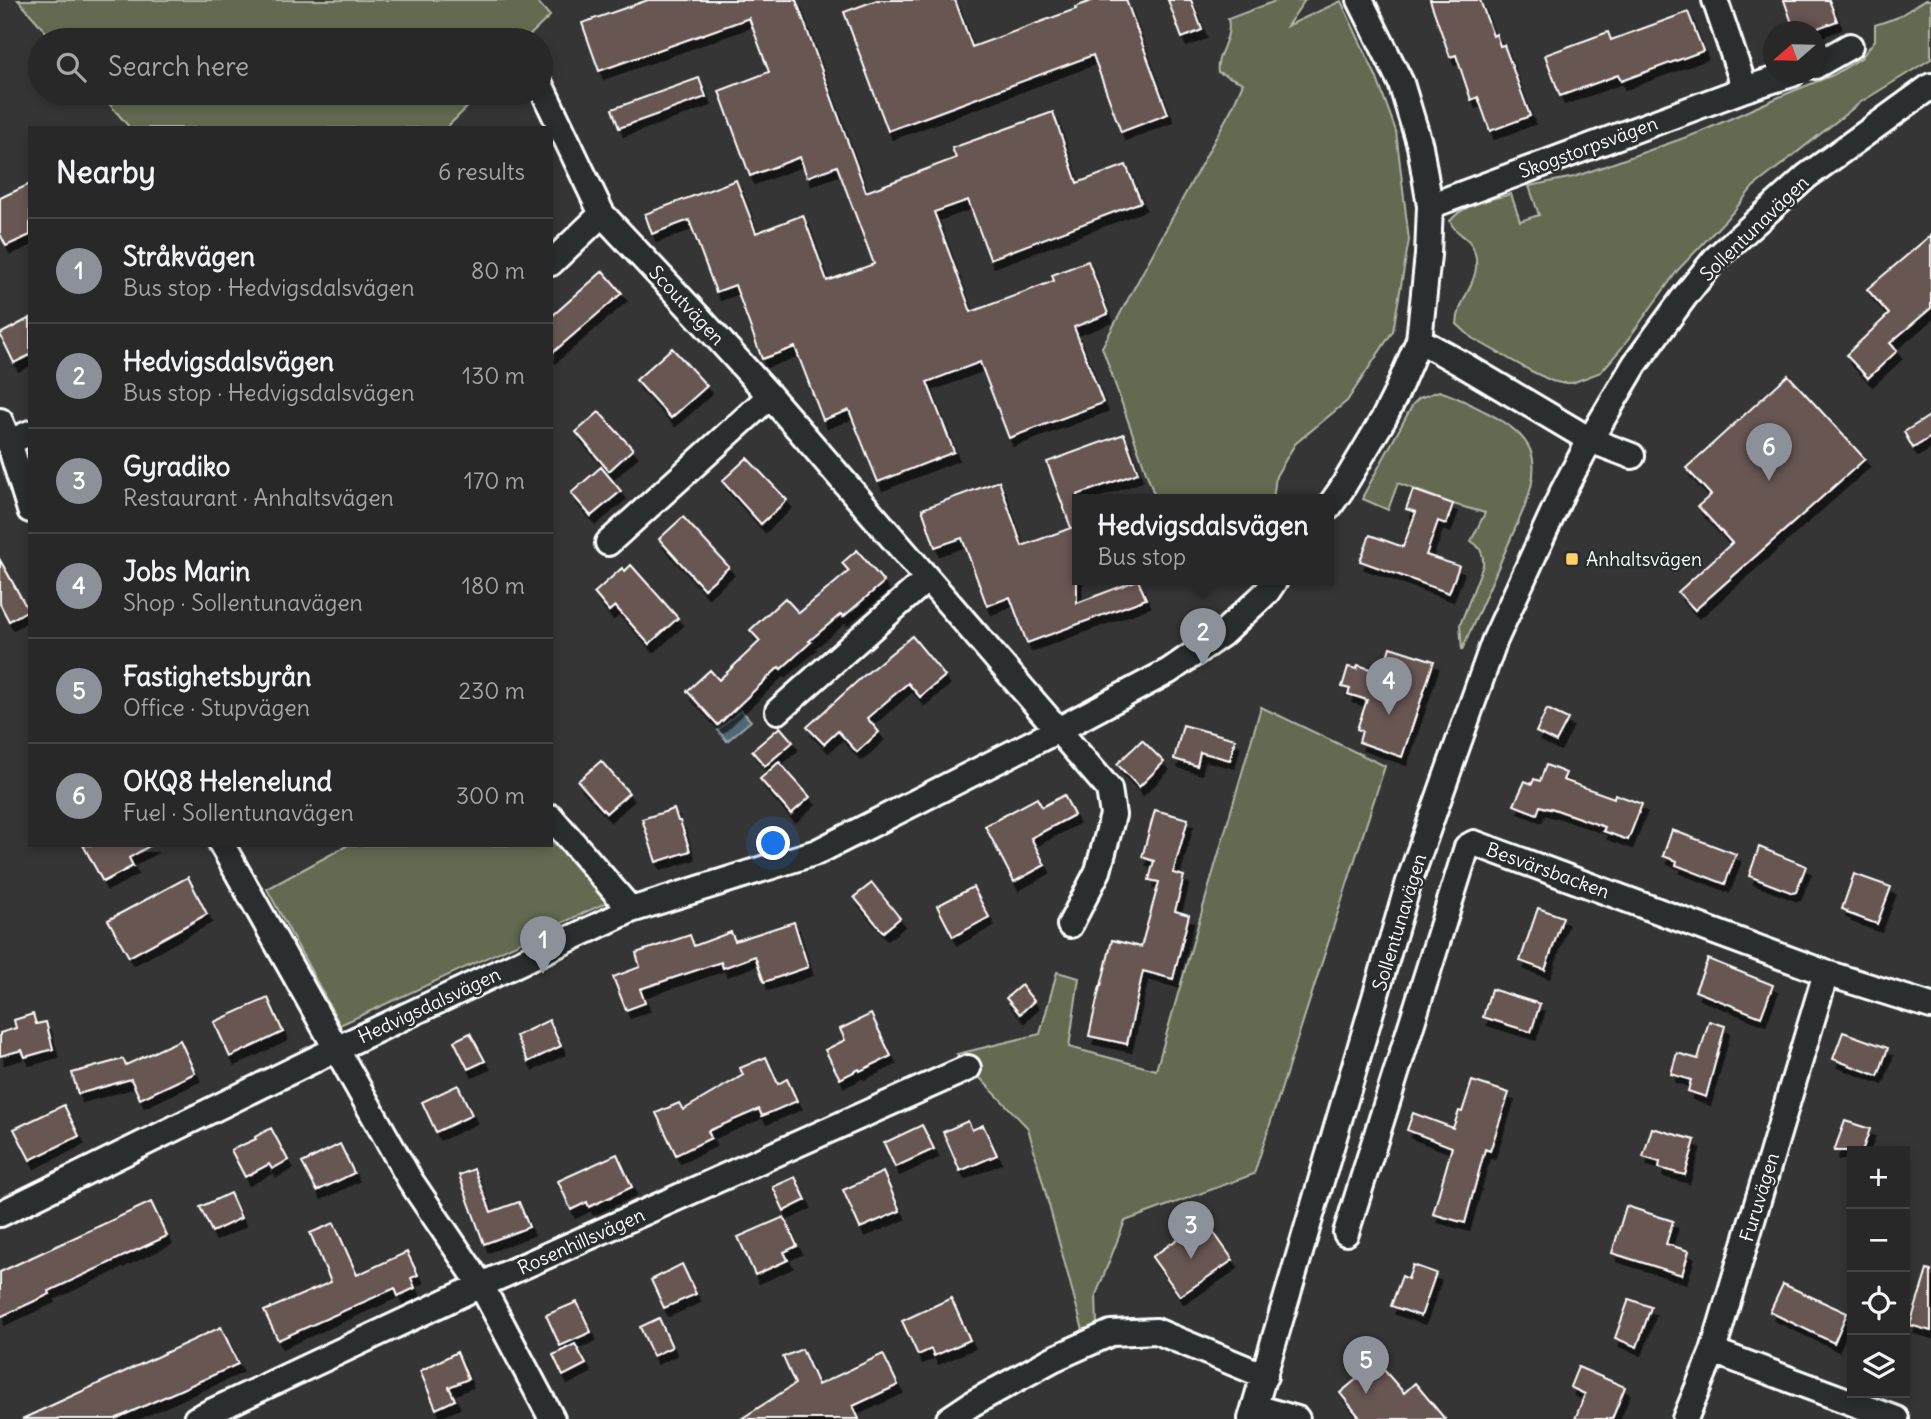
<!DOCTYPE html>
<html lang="en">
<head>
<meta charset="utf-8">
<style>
	:root { --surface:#282828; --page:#343434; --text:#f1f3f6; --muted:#a5a6a8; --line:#444445; --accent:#8c9099 }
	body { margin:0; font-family:Delius,sans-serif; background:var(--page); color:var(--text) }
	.controls { position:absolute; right:21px; bottom:21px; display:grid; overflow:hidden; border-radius:0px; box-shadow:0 4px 10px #0003 }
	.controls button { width:63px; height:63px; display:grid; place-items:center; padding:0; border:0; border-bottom:2px solid var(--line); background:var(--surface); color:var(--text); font:35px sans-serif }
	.compass { position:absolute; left:1763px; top:21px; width:63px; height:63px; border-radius:50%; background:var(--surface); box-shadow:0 4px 10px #0003; rotate:250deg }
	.you { position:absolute; left:774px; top:844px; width:24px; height:24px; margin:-18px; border:5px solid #fff; border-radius:50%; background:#1a73e8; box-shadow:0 0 0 10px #1a73e833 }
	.badge { display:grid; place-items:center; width:46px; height:46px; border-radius:50%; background:var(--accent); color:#fff; font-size:23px; font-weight:700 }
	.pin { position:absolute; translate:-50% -58px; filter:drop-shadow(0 2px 4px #0008) }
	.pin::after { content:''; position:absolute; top:37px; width:24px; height:21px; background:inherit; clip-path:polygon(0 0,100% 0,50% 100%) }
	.popup { position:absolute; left:1072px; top:494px; width:262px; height:91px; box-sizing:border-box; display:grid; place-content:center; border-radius:0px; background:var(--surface); filter:drop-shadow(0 2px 5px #0005); font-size:23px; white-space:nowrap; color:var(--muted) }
	.popup b { font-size:26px; color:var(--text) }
	.popup::after { content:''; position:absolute; left:50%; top:100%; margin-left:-14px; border:14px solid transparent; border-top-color:var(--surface) }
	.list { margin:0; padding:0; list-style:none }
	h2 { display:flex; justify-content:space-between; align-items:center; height:91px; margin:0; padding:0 28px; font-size:30px }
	h2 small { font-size:23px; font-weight:400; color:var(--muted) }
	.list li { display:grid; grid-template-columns:46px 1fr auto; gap:21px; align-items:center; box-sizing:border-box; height:105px; padding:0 28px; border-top:2px solid var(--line) }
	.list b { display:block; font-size:26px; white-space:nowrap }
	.list p { margin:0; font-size:23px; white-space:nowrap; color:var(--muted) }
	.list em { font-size:23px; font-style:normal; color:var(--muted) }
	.icon { flex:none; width:38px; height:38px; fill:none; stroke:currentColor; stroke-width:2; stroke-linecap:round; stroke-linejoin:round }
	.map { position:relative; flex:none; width:1931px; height:1419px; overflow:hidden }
	.search { position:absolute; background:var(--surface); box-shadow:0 4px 10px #0003; left:28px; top:28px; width:525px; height:77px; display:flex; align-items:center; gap:18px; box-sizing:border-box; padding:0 24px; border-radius:38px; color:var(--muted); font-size:26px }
	.panel { position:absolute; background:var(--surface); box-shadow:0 4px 10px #0003; left:28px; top:126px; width:525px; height:721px; border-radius:0px }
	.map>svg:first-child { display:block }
	.green { fill:#646b51; stroke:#b2b5a8; stroke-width:2 }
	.water { fill:#506774; stroke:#96a4ac; stroke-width:2 }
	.building { fill:#685752; stroke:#fff; stroke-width:2; filter:url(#shadow) }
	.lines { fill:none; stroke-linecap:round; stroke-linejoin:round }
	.minor-casing { stroke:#fff; stroke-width:30 }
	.minor { stroke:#2a2d2e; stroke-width:24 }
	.poi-dot { fill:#ffd166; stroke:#2a2d2e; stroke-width:2.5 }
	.labels { text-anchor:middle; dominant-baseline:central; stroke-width:5; stroke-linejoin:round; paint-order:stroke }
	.street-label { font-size:19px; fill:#fff; stroke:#2a2d2e }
	.poi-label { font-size:19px; fill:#fff; stroke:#2a2d2e; text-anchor:start }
</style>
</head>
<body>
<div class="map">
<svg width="1931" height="1419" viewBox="0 0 1931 1419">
	<defs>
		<filter id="shadow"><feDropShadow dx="4.5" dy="8" stdDeviation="0" flood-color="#0009"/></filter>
	</defs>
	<rect width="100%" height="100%" fill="#363535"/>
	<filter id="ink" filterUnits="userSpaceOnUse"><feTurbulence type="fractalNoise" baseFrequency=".0143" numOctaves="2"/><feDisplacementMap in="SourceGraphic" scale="14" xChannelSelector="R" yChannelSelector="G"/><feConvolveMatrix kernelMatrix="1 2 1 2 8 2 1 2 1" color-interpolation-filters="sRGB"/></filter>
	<g filter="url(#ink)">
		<path class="green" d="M18 0H536L550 16 525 40H53Z
			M1278 0H1305L1287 26 1341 1 1376 76 1396 131 1409 240 1393 331 1347 401 1295 444 1276 476 1273 500H1156L1102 347 1233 106 1243 83 1218 72C1215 54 1233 39 1228 19Z
			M1925 0H1931V59L1861 102 1753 187 1733 212 1678 270 1621 349 1601 372 1572 383H1561L1552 381 1531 371 1472 338 1457 324C1458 297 1484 279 1474 250 1470 236 1454 234 1450 221 1465 203 1489 200 1511 194L1520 221 1539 215 1529 186 1574 177 1698 133 1786 94 1833 75 1861 58 1875 40V25L1896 18Z
			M100 93H482L446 128H130Z
			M1439 391C1456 396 1472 405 1488 413 1532 436 1544 457 1525 506L1462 650 1460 625 1483 565C1484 554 1480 546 1471 541L1485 513 1453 504 1398 483 1388 510 1363 499V496L1413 404 1419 398Z
			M1261 707 1385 766 1254 1174 1125 1221 1096 1295 1097 1324 1084 1334 1028 1128 957 1054 1040 1034 1057 972 1079 978 1069 1047 1156 1070Z
			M551 837 610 901 340 1025 267 889 348 845H551Z"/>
		<path class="water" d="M741 710 751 721 727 741 718 730Z"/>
		<path class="building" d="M648 0H796L866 192 956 158 952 148 1053 112 1077 183 1126 165 1141 202 990 259 968 200 934 212 971 312 1054 281 1052 275 1088 261 1108 314 1074 327 1103 403 1009 438 980 362 927 382 954 452 878 482 849 410 823 420 795 347 762 359 735 285 716 292 689 220 652 234 645 214 736 180 756 233 803 215 827 281 874 264 837 166 807 177 800 157 750 176 719 91 769 72 749 18 599 71 582 23Z
			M877 0H955L972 47 1076 9 1075 7 1094 0H1126L1168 114 1121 132 1093 55 888 131 844 12Z
			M1168 0H1191L1202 30 1182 38Z
			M1430 0H1480L1493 36 1496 34 1500 46 1504 45 1530 116 1490 131 1478 97 1471 100 1456 55 1450 57Z
			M1784 0H1829L1837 21 1807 32H1795Z
			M1688 12 1703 51 1621 81 1618 75 1560 96 1545 55 1608 32 1611 40Z
			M699 78 706 97 619 128 612 109Z
			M30 184V235L6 246 0 234V198Z
			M1931 235V308L1890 343 1897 351 1868 378 1846 355 1889 314 1867 289Z
			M603 271 622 293 551 354V317Z
			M30 318V355L14 363 0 334Z
			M672 348 707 386 671 418 636 380Z
			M1788 375 1865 459 1695 610 1678 592 1732 543 1698 506 1711 495 1686 468Z
			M599 412 633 449 609 471 576 432Z
			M1931 415V437L1913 448 1904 432Z
			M1124 434 1138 473 1077 495V603L1138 580 1146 599 1027 643 1010 597 987 606 962 538 935 547 922 509 999 481 1022 546 1071 528 1047 462Z
			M747 458 787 500 761 524 722 481Z
			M601 467 621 491 591 516 571 493Z
			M1413 490 1453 504 1446 524 1438 521 1426 555 1459 566 1449 593 1360 561 1370 535 1403 547 1416 512 1406 509Z
			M683 517 729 567 704 589 659 539Z
			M857 550 884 582 843 617 841 614 809 641 811 642 781 669 779 667 718 725 687 691 710 670 719 680 760 641 750 630 785 598 799 613 849 571 842 563Z
			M0 560 28 610 9 621 0 604Z
			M631 565 678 618 649 644 615 606 609 611 594 593 622 568 625 571Z
			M912 636 945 676 920 697 908 683 867 718 879 732 857 752 838 731 824 744 807 727 861 678Z
			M1390 647 1434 661 1402 757 1359 742 1362 731 1357 729 1367 700 1348 694 1350 689 1342 687 1348 667 1357 669 1358 665 1382 673Z
			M1547 709 1568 719 1556 742 1536 732Z
			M1183 725 1235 739 1230 760 1200 752 1197 766 1174 759Z
			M780 727 793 742 765 766 752 751Z
			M1142 740 1164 762 1139 787 1117 764Z
			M601 761 629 793 606 813 578 781Z
			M779 762 810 797 791 814 760 779Z
			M1546 765 1566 773 1563 780 1614 798 1615 794 1642 804 1628 840 1603 831 1605 827 1551 808 1550 809 1540 806 1537 814 1514 805 1525 781 1532 784 1534 779 1540 781Z
			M1064 795 1074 815 1031 838 1045 865 1014 882 985 826 1037 798 1042 807Z
			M674 809 678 821H680L690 851 656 862 642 819Z
			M1155 810 1188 819 1173 873 1184 876 1175 911 1189 915 1173 979 1143 971 1127 1044 1089 1036 1100 986H1101L1112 940 1141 947 1159 882 1149 880 1154 861 1142 857Z
			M1672 830 1736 854 1725 884 1676 865 1677 861 1663 856Z
			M83 845H151L129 858 133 866 103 882Z
			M1759 847 1806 866 1796 892 1793 893 1749 876Z
			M1854 874 1891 887 1877 924 1847 913V911L1842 909Z
			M188 877 207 914 129 957 108 920Z
			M872 883 900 918 883 932 854 897Z
			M973 887 989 917 953 937 937 906Z
			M1538 908 1563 917 1545 970 1520 961Z
			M794 922 808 967 764 982 755 956 723 968 721 962 640 989 645 1003 626 1010 613 977 640 967 636 953 690 935 694 946 731 932 735 941Z
			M1708 959 1773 985 1761 1017 1695 991Z
			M1021 985 1034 1001 1020 1014 1006 998Z
			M1491 989 1540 1004 1531 1032 1483 1017Z
			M268 998 283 1032 230 1057 214 1022Z
			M33 1014 36 1024 46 1022 53 1049 25 1057 22 1050 0 1056V1033L16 1028 14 1020Z
			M871 1014 891 1056 860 1071 859 1069 840 1079 825 1050 845 1040 840 1029Z
			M549 1020 561 1046 528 1062 516 1036Z
			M1709 1021 1725 1026 1706 1097 1688 1091 1691 1080 1671 1074 1677 1053 1698 1059Z
			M1843 1032 1888 1048 1878 1076 1833 1059Z
			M470 1033 485 1061 468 1069 454 1041Z
			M180 1040 195 1073 140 1099 131 1079 78 1094 72 1073 123 1059 126 1065Z
			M766 1057 778 1084 787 1079 797 1101 762 1116 759 1109 708 1131 711 1138 676 1155 656 1113 679 1103 683 1110 743 1075 740 1068Z
			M1472 1081 1509 1093 1490 1151 1485 1149 1465 1223 1433 1214 1452 1147 1407 1130 1413 1113 1453 1128 1459 1111 1462 1112Z
			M458 1085 472 1115 436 1132 422 1102Z
			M64 1105 79 1136 30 1160 14 1129Z
			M968 1121 972 1130 983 1125 997 1155 960 1171 943 1132Z
			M1845 1121 1870 1129 1862 1151H1834Z
			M922 1125 934 1149 895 1167 884 1143Z
			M271 1128 288 1160 272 1169 269 1164 245 1177 231 1150 256 1139 255 1137Z
			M1652 1128 1695 1140 1685 1175 1659 1168 1660 1162 1643 1157Z
			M340 1144 354 1173 317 1191 302 1163Z
			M617 1154 632 1187 589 1207 587 1202 571 1210 558 1181Z
			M474 1169 491 1212 519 1202 529 1227 484 1244 459 1175Z
			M883 1172 900 1211 860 1228 843 1190Z
			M795 1177 806 1200 784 1211 773 1187Z
			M230 1193 241 1218 212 1232 200 1207Z
			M151 1202 167 1236 49 1291 50 1294 0 1317V1272Z
			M1626 1206 1673 1221 1666 1244 1689 1251 1682 1275 1612 1253Z
			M784 1217 797 1246 784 1252 788 1260 755 1275 738 1237Z
			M1205 1220 1233 1260 1180 1296 1152 1257Z
			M334 1223 357 1275 407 1252 418 1275 411 1278 415 1288 398 1296 395 1288 278 1340 264 1311 331 1282 310 1233Z
			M682 1264 696 1294 664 1308 651 1280Z
			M1413 1265 1436 1273 1421 1316 1391 1306 1402 1276 1408 1279Z
			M1927 1270 1931 1271V1331L1910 1325Z
			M1783 1284 1847 1313 1834 1343 1770 1312Z
			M951 1298 970 1340 934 1356 931 1349 918 1355 902 1321Z
			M1629 1299 1651 1307 1637 1347 1615 1338Z
			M577 1302 591 1332 560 1346 546 1315Z
			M659 1318 672 1347 653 1356 640 1327Z
			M221 1327 238 1364 115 1419H22Z
			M575 1344 586 1364 563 1376 553 1355Z
			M802 1349 818 1385 883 1354 898 1385 853 1406 859 1419H741L795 1384 783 1357Z
			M457 1352 468 1379 449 1387 455 1400 436 1409 420 1371Z
			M1377 1362 1404 1393 1415 1383 1445 1419H1361L1340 1393Z
			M1578 1367 1625 1387 1612 1419H1575L1585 1394 1570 1387Z"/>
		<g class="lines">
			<defs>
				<path id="minor" d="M1715 0 1745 89
					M1815 66 1850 46
					M541 86 602 214 703 322 770 396 1109 789 1113 815 1098 871 1070 925
					M1430 206 1745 89 1792 74
					M551 263 602 214
					M1419 340 1462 364 1590 440 1632 456
					M0 421 9 442 30 510
					M9 442 30 433
					M1329 507 1341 490 1384 418 1395 396 1419 340 1428 255 1430 206 1420 146 1401 83 1360 0
					M608 543 770 396
					M778 711 927 579
					M551 817 631 910
					M222 845 410 1180 481 1285 552 1419
					M0 1214 336 1049 631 910 817 852 1058 730 1169 671 1221 635 1267 592 1275 580
					M1346 1233 1467 847 1474 843 1826 973 1931 1006
					M1713 1351 1896 1419
					M1255 1407 1297 1419
					M196 1419 481 1285 968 1068
					M949 1419 973 1403 1053 1359 1111 1333 1156 1331 1265 1376
					M1251 1419 1409 882 1494 642 1563 491 1590 440 1635 364 1685 296 1715 259 1807 176 1931 86
					M1685 1419 1713 1351 1826 973"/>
			</defs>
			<use href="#minor" class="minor-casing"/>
			<use href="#minor" class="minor"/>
		</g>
	</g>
	<rect class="poi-dot" x="1565" y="552" width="14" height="14" rx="3.5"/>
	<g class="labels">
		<g class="street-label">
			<text transform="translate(1588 147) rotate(-20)">Skogstorpsvägen</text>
			<text transform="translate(1754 228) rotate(-44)">Sollentunavägen</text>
			<text transform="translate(687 305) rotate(47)">Scoutvägen</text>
			<text transform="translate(1548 870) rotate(20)">Besvärsbacken</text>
			<text transform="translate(1399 922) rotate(-73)">Sollentunavägen</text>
			<text transform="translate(429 1005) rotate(-25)">Hedvigsdalsvägen</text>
			<text transform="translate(1759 1197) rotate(-73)">Furuvägen</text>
			<text transform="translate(581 1241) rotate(-24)">Rosenhillsvägen</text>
		</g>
		<g class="poi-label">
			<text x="1586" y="559">Anhaltsvägen</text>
		</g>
	</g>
</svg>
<div class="controls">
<button>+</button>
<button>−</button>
<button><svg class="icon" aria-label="locate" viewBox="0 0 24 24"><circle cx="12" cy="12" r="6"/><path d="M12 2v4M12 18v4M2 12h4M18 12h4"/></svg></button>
<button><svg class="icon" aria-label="layers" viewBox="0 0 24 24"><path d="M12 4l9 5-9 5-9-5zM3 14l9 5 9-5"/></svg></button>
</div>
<svg class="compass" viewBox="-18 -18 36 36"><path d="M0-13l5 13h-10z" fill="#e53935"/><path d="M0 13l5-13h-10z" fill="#a5a6a8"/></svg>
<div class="you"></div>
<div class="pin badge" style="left:543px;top:974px">1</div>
<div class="pin badge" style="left:1203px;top:666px">2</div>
<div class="popup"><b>Hedvigsdalsvägen</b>Bus stop</div>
<div class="pin badge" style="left:1191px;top:1259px">3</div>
<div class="pin badge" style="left:1389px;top:715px">4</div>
<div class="pin badge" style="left:1366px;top:1394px">5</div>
<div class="pin badge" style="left:1769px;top:481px">6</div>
<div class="search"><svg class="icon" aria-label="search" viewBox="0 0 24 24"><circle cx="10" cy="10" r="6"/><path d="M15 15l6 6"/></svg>Search here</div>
<section class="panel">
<h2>Nearby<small>6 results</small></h2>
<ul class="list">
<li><span class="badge">1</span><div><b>Stråkvägen</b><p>Bus stop · Hedvigsdalsvägen</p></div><em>80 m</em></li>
<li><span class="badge">2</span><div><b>Hedvigsdalsvägen</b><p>Bus stop · Hedvigsdalsvägen</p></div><em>130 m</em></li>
<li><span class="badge">3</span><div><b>Gyradiko</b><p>Restaurant · Anhaltsvägen</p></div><em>170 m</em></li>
<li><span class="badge">4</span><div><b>Jobs Marin</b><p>Shop · Sollentunavägen</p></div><em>180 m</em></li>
<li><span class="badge">5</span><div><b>Fastighetsbyrån</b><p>Office · Stupvägen</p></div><em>230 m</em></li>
<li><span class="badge">6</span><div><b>OKQ8 Helenelund</b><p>Fuel · Sollentunavägen</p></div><em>300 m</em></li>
</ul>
</section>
</div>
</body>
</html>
